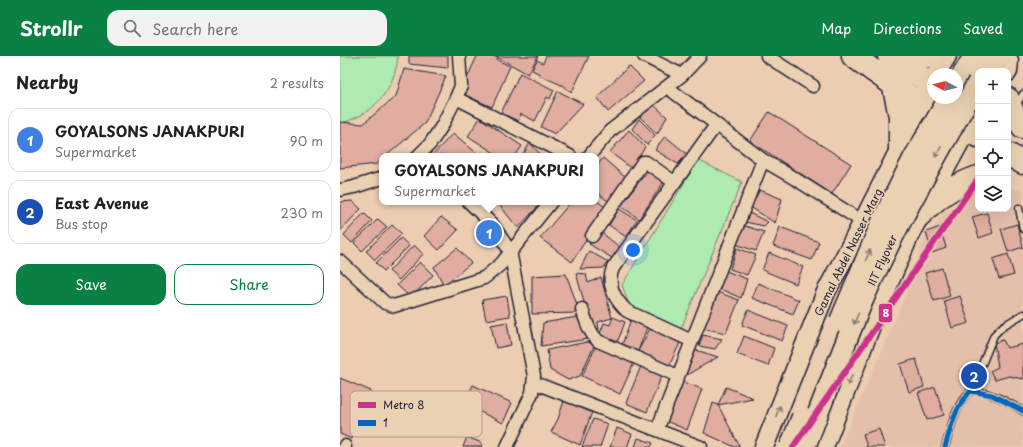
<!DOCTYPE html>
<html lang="en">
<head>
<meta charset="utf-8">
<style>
	:root { --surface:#fff; --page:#f2f2f2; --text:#222; --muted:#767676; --line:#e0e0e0; --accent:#0b8043 }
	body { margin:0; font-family:"Playpen Sans",sans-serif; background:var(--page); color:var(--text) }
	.controls { position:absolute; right:12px; top:12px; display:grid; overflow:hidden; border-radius:8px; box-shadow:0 4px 16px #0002 }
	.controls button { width:36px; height:36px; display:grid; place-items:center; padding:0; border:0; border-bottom:1px solid var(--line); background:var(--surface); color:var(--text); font:20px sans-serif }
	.compass { position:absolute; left:587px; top:12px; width:36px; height:36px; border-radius:50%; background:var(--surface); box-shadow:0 4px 16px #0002; rotate:277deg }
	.you { position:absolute; left:293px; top:194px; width:14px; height:14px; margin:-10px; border:3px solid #fff; border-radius:50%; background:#1a73e8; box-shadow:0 0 0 6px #1a73e833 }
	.badge { display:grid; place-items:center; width:26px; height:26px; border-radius:50%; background:var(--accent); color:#fff; font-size:13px; font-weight:700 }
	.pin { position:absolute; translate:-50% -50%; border:2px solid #fff; box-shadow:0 1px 4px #0006 }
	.popup { position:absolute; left:39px; top:97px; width:220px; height:52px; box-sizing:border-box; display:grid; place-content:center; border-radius:8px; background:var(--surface); filter:drop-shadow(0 1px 3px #0005); font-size:13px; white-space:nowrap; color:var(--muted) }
	.popup b { font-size:15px; color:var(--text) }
	.popup::after { content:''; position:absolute; left:50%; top:100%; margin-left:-8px; border:8px solid transparent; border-top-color:var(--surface) }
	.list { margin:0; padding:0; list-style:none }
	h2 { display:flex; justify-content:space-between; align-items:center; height:52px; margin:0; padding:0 16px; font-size:17px }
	h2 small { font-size:13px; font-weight:400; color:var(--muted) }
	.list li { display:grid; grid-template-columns:26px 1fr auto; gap:12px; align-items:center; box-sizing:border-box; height:64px; margin:0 8px 8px; padding:0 8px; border:1px solid var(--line); border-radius:12px }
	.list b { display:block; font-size:15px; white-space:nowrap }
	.list p { margin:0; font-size:13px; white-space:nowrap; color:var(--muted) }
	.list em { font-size:13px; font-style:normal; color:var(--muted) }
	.actions { display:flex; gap:8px; padding:12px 16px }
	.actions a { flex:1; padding:9px 0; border:1px solid var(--accent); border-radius:12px; text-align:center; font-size:14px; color:var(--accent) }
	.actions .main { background:var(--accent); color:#fff }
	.icon { flex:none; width:22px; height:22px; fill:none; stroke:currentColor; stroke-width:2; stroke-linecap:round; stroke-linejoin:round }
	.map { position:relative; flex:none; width:683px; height:391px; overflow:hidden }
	header { display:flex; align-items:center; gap:24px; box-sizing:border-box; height:56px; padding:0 20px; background:var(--accent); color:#fff }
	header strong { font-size:19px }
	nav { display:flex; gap:22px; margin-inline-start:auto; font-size:14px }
	.search { width:280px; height:36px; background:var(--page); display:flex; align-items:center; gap:10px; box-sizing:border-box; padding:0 14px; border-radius:12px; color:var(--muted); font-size:15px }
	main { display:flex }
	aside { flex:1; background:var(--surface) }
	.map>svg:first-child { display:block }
	.built { fill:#e4c0aa }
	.green { fill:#afebb0; stroke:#688676 }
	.building { fill:#e0ada0; stroke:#22223b }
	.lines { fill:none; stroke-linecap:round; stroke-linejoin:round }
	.lane-casing { stroke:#22223b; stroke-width:9 }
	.street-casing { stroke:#22223b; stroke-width:15 }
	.secondary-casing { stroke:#22223b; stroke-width:21 }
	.primary-casing { stroke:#22223b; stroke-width:23 }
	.highway-casing { stroke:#22223b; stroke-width:25 }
	.lane { stroke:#ead1b2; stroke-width:6 }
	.street { stroke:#ead1b2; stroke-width:12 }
	.secondary { stroke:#ead1b2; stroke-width:18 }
	.primary { stroke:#ead1b2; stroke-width:20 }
	.highway { stroke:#ead1b2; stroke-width:22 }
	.primary-bridge-casing { stroke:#22223b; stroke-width:23; stroke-linecap:butt }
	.primary-bridge { stroke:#ead1b2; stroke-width:20 }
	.bus-1-casing { stroke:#ead1b2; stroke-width:8 }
	.bus-1 { stroke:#0065bd; stroke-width:5 }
	.metro-1-casing { stroke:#ead1b2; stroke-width:9 }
	.metro-1 { stroke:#cc338b; stroke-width:6 }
	.oneway { stroke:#867a76 }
	.labels { text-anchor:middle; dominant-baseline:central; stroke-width:3.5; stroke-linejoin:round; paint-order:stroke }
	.street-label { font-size:11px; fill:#22223b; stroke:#ead1b2 }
	.key { fill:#ead1b2; stroke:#ae9c8e; stroke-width:1 }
	.key-label { font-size:11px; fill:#22223b }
	.line-badge { stroke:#ead1b2; stroke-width:1.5 }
	.badge-label { font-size:11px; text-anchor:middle; font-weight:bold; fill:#fff }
</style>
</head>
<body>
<header>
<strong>Strollr</strong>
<div class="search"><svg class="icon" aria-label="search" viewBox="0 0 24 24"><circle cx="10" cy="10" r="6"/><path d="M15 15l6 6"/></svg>Search here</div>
<nav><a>Map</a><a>Directions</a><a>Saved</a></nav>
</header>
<main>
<aside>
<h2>Nearby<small>2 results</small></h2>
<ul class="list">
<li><span class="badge" style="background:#3f7fe0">1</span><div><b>GOYALSONS JANAKPURI</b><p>Supermarket</p></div><em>90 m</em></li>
<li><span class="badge" style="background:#1a4fb4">2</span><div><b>East Avenue</b><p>Bus stop</p></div><em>230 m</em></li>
</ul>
<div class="actions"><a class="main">Save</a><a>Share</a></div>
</aside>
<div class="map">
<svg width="683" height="391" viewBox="0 0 683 391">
	<rect width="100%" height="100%" fill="#eccdb1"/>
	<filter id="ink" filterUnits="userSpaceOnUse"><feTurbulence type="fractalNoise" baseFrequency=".025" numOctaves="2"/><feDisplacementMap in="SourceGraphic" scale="8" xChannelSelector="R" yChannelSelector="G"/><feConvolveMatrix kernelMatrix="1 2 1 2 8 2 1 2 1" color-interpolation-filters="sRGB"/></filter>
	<g filter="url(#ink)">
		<path class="built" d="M668 133 683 134V391H500L561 250 585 183 605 156 633 139 638 138V153H668Z"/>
		<path class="green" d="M0 0H58C55 33 33 60 0 67Z
			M358 104 402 126 340 275 291 254 282 229Z"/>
		<path class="building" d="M69 0H108V12L69 8Z
			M137 0H153L158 2 157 4 170 10 152 51 125 39 127 36 125 35 124 29Z
			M155 0H198L188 18Z
			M206 0H249L232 36 225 32 226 31 199 19 200 18 192 14 197 4 203 7Z
			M289 10 304 25 268 56 257 41Z
			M64 13 106 20 85 67 46 100H42V103L37 108 0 112V66L23 68 56 40Z
			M180 17 214 34 210 43 207 41 195 65 181 58 178 65 161 57Z
			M218 35 243 48 215 78 201 71Z
			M313 48 327 61 317 78 300 61Z
			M429 56 511 108 492 138 410 85Z
			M140 62 182 90 175 100H159L128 80Z
			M299 63 315 79 307 89 292 73Z
			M289 74 305 91 292 113 270 96Z
			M113 77 140 100H94L93 99Z
			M325 80 347 98 338 108 315 94Z
			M190 87 202 100H182Z
			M263 102 286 122 268 145 256 136V111Z
			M308 114 325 124 299 163 281 150Z
			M420 134 442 143 435 167 409 150Z
			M256 144 266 152 232 206 200 182 231 146H256Z
			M12 145 21 153 0 175V146Z
			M157 146H202L178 172Z
			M279 153 297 164 286 181 269 169Z
			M24 157 32 165 12 187 4 179Z
			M409 157 428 166 424 170 405 166Z
			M647 157 653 177 639 182 632 161Z
			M101 161 118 174 99 194 84 180Z
			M38 163 47 171 22 195 14 187Z
			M677 168 683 191 668 196 661 173Z
			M52 169 62 178 35 204 26 195Z
			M405 170 424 176 416 195 395 188Z
			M440 171 479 186 472 204 433 190Z
			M600 171 606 192 592 197 586 176Z
			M262 177 282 193 272 202 249 188Z
			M61 182 69 190 44 215 36 207Z
			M74 189 83 198 59 224 49 215Z
			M117 192 131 207 104 229 94 211Z
			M397 192 416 199 407 219 390 213Z
			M249 195 268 206 263 212 240 213Z
			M429 197 463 211 456 228 422 214Z
			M668 198 674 219 659 223 653 203Z
			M80 206 93 219 71 242 57 229Z
			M602 212 610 240 594 245 585 217Z
			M386 215 407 223 401 242 378 232Z
			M236 217 246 218 248 227 261 221 272 262 258 266 259 274 252 275Z
			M226 218 240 257 192 258V220Z
			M418 227 459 244 453 258 412 242Z
			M377 236 399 244 386 277 362 272Z
			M167 240 170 260 146 264 142 244Z
			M620 240 629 267 612 272 604 245Z
			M408 254 448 270 442 285 402 269Z
			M237 261 248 283 201 290 203 267Z
			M273 261 285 266 277 287 259 280 264 267 270 269Z
			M291 263 308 269 298 295 282 289Z
			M167 266 171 289 156 292 151 269Z
			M311 271 340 287 328 312 298 295Z
			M363 279 382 283 375 293 359 290Z
			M404 280 434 292 428 310 397 298Z
			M663 284 667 292 683 288V323L669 320 655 324 650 315 658 311 654 287Z
			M247 286 255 288 240 320 228 324 210 314 207 294Z
			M256 290 294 307 280 338 242 320Z
			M356 294 378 301 343 321Z
			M576 303 584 331 569 336 560 308Z
			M301 310 322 319 307 356 286 347Z
			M0 322 31 335 12 383 0 378Z
			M343 326 362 333 347 374 326 365Z
			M133 329 172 347 163 367 124 348Z
			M386 331 413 342 378 349Z
			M595 331 604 359 587 364 578 337Z
			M224 345 252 356 240 389 211 376 218 363Z
			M373 347 378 349 400 391H395L364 377Z
			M253 363 268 368 260 391H242Z
			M277 372 292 378 287 391H270Z
			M539 373 545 391H527L523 378Z
			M127 381 142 387 141 391H123Z
			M298 382 313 387 311 391H295Z"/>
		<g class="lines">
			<defs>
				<path id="lane" d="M676 49 683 38
					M679 152 683 173
					M631 335C650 335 667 346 683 355
					M605 391C611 372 615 348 631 335L654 279 663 270 683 258"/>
				<path id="street" d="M304 0 342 19
					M427 0 473 30
					M327 31 423 104 457 124 523 166
					M116 42 230 100
					M78 100 90 88 102 70 116 42 121 30 119 0
					M249 100 270 75 342 19 360 0
					M0 134 14 131 42 122
					M129 146 152 168 170 195 194 320 192 337 167 391
					M252 180 303 106H306L334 126
					M0 205 45 247 54 250 144 222 161 208 211 146
					M242 253C246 265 249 276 258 285L338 320
					M352 285 287 255C275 244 266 228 273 212L376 69
					M195 327 361 391
					M317 374 423 104
					M4 391 5 390"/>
				<path id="secondary" d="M596 18 607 0
					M424 391 486 236 513 185 560 92 585 35
					M484 391 536 257 571 176 638 53"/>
				<path id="primary" d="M644 15 653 0
					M617 28 634 0"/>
				<path id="highway" d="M513 0 579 47 638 80
					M549 0 593 29
					M561 8 588 0
					M666 15 667 5
					M553 27 560 60V92
					M616 42 638 54
					M668 43 672 54 683 71
					M668 98 683 107
					M579 160C596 142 614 129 638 121"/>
			</defs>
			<use href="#lane" class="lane-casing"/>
			<use href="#street" class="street-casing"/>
			<use href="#secondary" class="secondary-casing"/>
			<use href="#primary" class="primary-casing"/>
			<use href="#highway" class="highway-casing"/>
			<use href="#lane" class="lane"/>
			<use href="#street" class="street"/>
			<use href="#secondary" class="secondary"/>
			<use href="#primary" class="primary"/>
			<use href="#highway" class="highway"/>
			<defs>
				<path id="primary-bridge" d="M500 265 544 161 574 101 609 42
					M450 391 462 361
					M465 391C484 342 503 292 523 244 556 169 598 97 638 26"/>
			</defs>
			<use href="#primary-bridge" class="primary-bridge-casing"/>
			<use href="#primary-bridge" class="primary-bridge"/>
			<defs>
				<path id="bus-1" d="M605 391C611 371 615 350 631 335L652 339 683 355"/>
			</defs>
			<use href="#bus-1" class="bus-1-casing"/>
			<use href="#bus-1" class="bus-1"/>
			<defs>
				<path id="metro-1" d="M453 391 638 123"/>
			</defs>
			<use href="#metro-1" class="metro-1-casing"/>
			<use href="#metro-1" class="metro-1"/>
		</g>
		<defs><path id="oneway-shaft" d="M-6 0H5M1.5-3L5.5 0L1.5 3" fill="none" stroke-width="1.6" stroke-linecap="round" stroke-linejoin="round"/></defs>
		<g class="oneway">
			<use href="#oneway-shaft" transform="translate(598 96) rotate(120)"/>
			<use href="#oneway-shaft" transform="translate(528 199) rotate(-66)"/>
			<use href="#oneway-shaft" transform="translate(516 263) rotate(112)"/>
			<use href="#oneway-shaft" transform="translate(510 324) rotate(111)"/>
			<use href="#oneway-shaft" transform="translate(438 355) rotate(-69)"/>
		</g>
	</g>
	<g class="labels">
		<g class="street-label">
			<text transform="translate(508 196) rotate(-64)">Gamal Abdel Nasser Marg</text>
			<text transform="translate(542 204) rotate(-65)">IIT Flyover</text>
		</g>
	</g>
	<rect x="10" y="335" width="132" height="46" rx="6" class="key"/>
	<rect x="18" y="346" width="18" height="6" fill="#cc338b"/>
	<rect x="18" y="364" width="18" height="6" fill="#0065bd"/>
	<g class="key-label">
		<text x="43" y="353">Metro 8</text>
		<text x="43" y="371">1</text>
	</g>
	<rect class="line-badge" x="538" y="247" width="15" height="20" rx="4" fill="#cc338b"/>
	<g class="badge-label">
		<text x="546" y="261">8</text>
	</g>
</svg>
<div class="controls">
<button>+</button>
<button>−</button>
<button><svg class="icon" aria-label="locate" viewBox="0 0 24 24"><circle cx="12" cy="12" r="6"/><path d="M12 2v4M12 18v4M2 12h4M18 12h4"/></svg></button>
<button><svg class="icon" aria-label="layers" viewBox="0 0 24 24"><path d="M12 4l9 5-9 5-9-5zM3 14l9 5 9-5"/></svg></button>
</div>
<svg class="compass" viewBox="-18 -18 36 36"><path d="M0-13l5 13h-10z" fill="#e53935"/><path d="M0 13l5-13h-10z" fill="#767676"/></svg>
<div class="you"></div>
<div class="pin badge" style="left:149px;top:177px;background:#3f7fe0">1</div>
<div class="popup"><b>GOYALSONS JANAKPURI</b>Supermarket</div>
<div class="pin badge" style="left:634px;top:320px;background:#1a4fb4">2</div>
</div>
</main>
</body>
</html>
